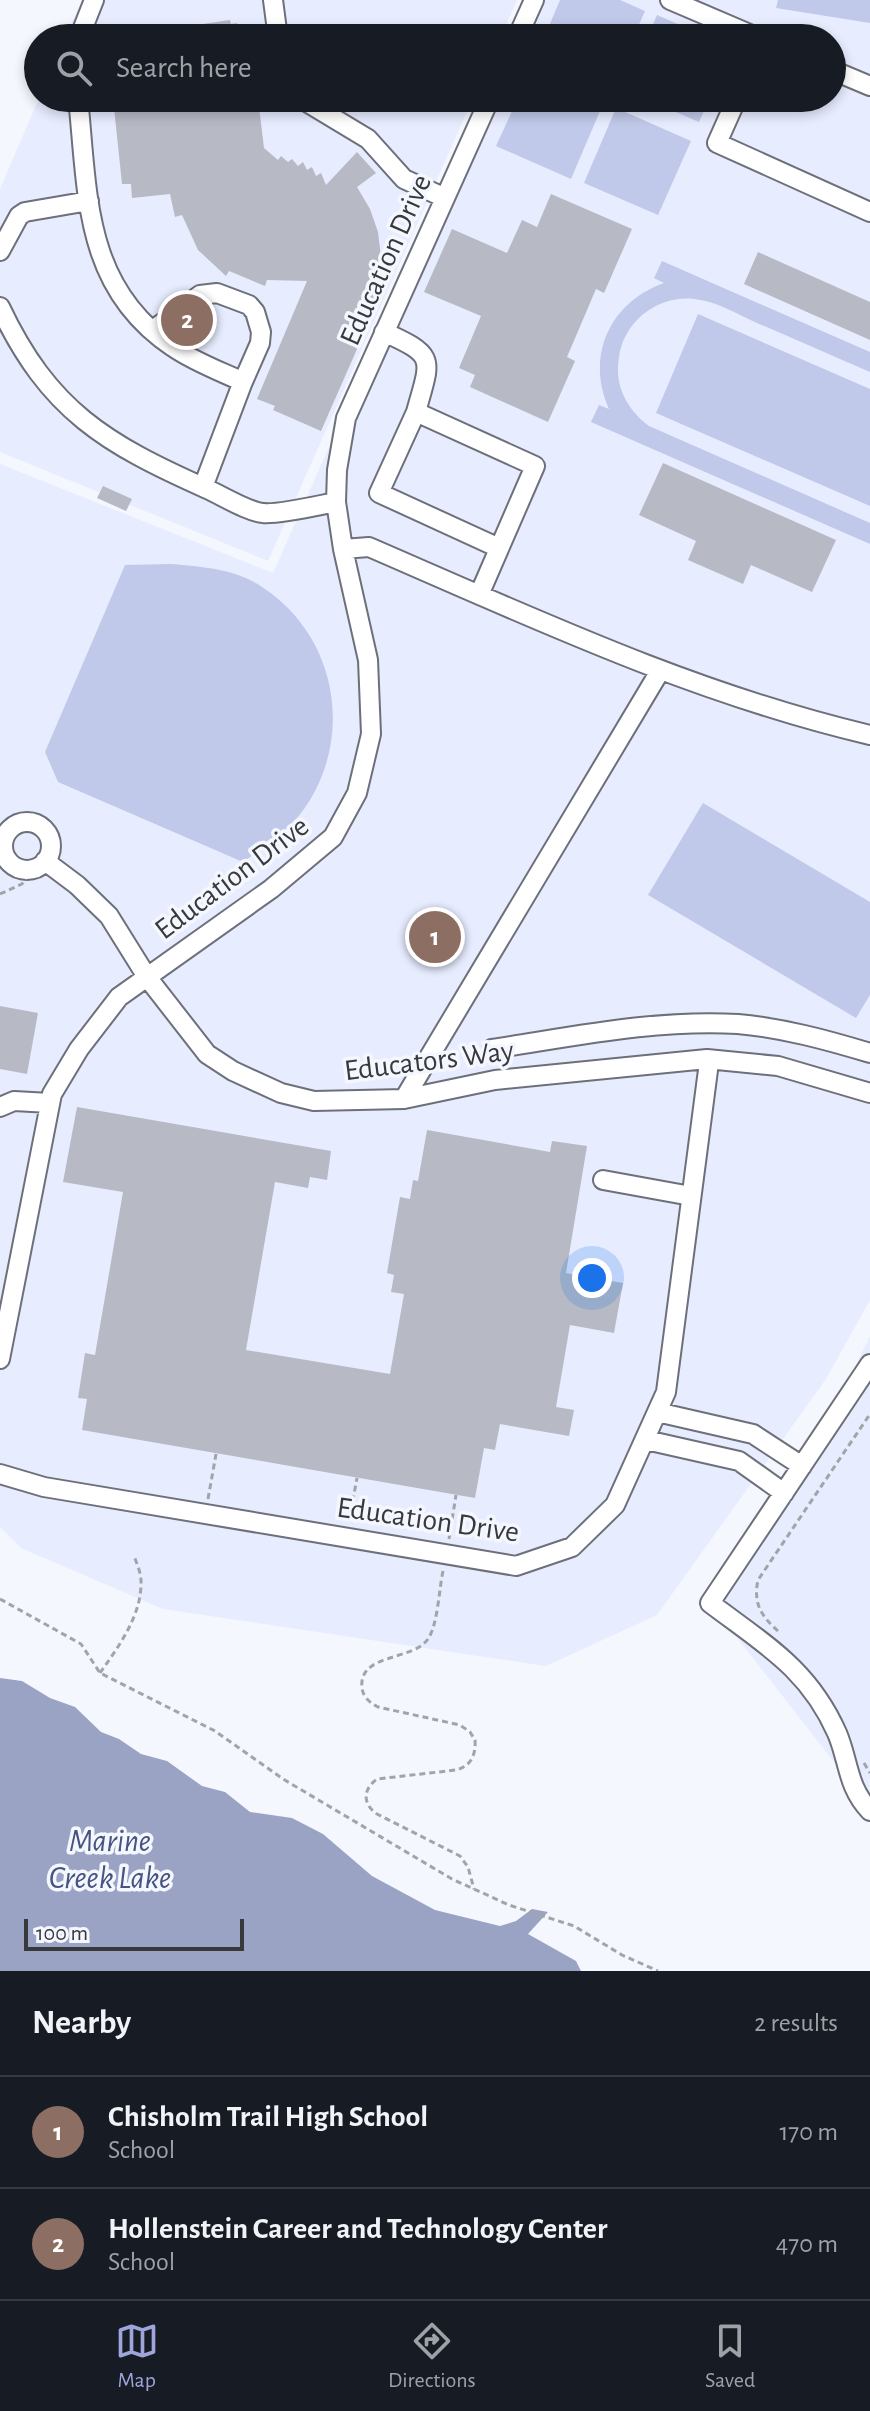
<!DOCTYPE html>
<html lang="en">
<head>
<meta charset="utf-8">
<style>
	:root { --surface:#171b24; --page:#20242c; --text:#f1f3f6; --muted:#9ea1a6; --line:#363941; --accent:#9ea5db }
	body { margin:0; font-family:"Alegreya Sans",sans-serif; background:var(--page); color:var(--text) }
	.scale { position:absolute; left:24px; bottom:20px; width:220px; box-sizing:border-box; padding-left:8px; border:4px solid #37393d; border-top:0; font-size:22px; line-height:28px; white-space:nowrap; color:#37393d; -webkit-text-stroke:6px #f5f7fe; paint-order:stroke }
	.you { position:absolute; left:592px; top:1278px; width:28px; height:28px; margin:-20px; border:6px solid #fff; border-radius:50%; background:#1a73e8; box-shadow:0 0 0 12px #1a73e833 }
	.badge { display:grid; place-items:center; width:52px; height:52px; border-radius:50%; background:var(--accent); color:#fff; font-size:26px; font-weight:700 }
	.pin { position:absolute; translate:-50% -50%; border:4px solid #fff; box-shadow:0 2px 8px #0006 }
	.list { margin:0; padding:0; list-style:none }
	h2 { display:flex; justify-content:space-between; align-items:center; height:104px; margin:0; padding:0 32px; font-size:34px }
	h2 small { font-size:26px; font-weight:400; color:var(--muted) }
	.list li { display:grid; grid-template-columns:52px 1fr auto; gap:24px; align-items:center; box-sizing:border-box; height:112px; padding:0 32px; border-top:2px solid var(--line) }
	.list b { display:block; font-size:30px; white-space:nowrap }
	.list p { margin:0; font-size:26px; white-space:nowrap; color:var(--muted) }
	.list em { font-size:26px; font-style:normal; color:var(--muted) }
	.icon { flex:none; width:44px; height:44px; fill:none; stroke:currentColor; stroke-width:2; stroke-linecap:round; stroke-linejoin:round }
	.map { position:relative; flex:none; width:870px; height:1971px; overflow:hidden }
	.search { position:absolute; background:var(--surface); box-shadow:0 4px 12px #0003; left:24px; right:24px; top:24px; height:88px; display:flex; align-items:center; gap:20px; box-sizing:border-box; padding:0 28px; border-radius:44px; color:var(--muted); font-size:30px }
	.sheet { height:328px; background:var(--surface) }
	nav { display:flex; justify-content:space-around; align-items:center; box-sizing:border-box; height:112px; border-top:2px solid var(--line); background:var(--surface); font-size:22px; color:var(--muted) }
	nav a { display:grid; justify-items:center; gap:4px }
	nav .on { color:var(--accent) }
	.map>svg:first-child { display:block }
	.built { fill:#e7ecff }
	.green { fill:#c0c9e9 }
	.water { fill:#9aa3c4 }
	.building { fill:#b7bac5 }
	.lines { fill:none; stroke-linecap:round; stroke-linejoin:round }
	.minor-casing { stroke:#6d707a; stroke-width:22 }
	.path { stroke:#a2a4a9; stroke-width:3; stroke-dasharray:6 4; stroke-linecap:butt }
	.minor { stroke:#fff; stroke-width:18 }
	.labels { text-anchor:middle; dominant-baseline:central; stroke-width:7; stroke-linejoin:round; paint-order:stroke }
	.street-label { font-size:30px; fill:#37393d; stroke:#f5f7fe }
	.water-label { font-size:32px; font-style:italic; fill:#475482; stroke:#f5f7fe }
</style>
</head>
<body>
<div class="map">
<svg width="870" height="1971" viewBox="0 0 870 1971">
	<rect width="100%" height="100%" fill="#f5f7fe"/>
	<path class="built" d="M82 0H517L500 38H65Z
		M528 0H870V1300L826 1379 657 1615 546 1666 163 1609 21 1548 0 1527V464L273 573 484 98H832V38H511Z
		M39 98H473L268 561 0 452V189Z
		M870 1336V1808L710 1603 821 1437Z"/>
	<path class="green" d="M560 0H620L645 11 633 38H544Z
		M778 0H870V23L776 8Z
		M657 15 710 38H647Z
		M518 98H589L603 104 571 179 496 146Z
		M643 98H710L699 122Z
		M616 108 691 141 658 215 584 183Z
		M662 261 870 352V372C832 356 795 339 757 323 737 314 716 301 694 299 658 295 624 321 619 357 614 386 627 409 649 426L870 523V544L591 422 599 405 609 409C585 356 610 302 664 283L654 278Z
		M698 314 870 389V506L656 413Z
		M172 564C204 567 238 569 265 589 334 636 353 729 310 800 295 826 267 845 243 862L58 782 45 752 125 565Z
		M703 803 870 902V995L856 1018 648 895Z"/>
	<path class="water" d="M0 1678 22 1681 50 1698 75 1707 101 1732 119 1739 141 1754 167 1761 202 1786 225 1792 250 1812 292 1818 323 1834 372 1876 435 1910 500 1926 516 1921 532 1909 548 1912 528 1934 576 1961 581 1971H0Z"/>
	<path class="building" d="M230 20 231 24 237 23 239 38H181L182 27Z
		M113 98H258L264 148 278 160 281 156 288 162 292 159 298 166 303 162 307 170 312 167 316 176 321 173 326 185 357 152 376 173 357 187 370 209 378 232 381 257 379 283 369 314 372 315 321 431 273 410 275 406 257 399 307 281 267 280 265 286 229 271 226 276 198 250 182 215 175 217 170 194 132 198 131 184H122Z
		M551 194 632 229 604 293 596 289 567 357 575 361 548 422 470 387 475 375 459 368 481 316 424 292 452 229 507 253 522 220 537 227Z
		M758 252 870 302V340L744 284Z
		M663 463 836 540 812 592 751 565 743 584 688 560 696 541 639 515Z
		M103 486 132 499 126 511 97 498Z
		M0 1006 38 1013 27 1074 0 1069Z
		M77 1107 331 1151 327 1180 310 1177 308 1188 275 1182 246 1350 390 1374 404 1294 391 1292 394 1275 387 1273 400 1197 410 1199 413 1180 418 1181 427 1130 550 1152 552 1141 587 1146 566 1273 623 1283 614 1333 570 1325 556 1407 574 1410 569 1436 500 1424 495 1450 484 1448 475 1498 82 1430 87 1399 78 1398 85 1353 95 1355 123 1192 63 1182Z"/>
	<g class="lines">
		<defs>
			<path id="minor" d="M273 0 278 38
				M670 0 759 38
				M79 38 94 0
				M517 38 534 0
				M832 70 870 86
				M78 98C88 193 83 287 173 347 193 361 217 370 239 380L242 384 203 487
				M300 98 368 139 404 179 445 198
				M737 98 717 143 870 212
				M0 251 19 216 25 212 89 201
				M0 307C49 411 106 444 207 489 221 495 248 512 263 513 277 515 320 505 336 502
				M153 330 200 295 217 293 249 305 255 312 261 332 260 343 242 384
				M384 332C437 356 431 358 416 412L535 466 479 595
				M416 412 379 493 499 548
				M343 549 369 547C533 618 695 694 870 735
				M3 846a24 24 0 1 1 48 0a24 24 0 1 1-48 0Z
				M45 861 77 885 109 916 147 977 207 1054 233 1071 281 1093 314 1101 404 1099 495 1080 707 1059 778 1066 870 1093
				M492 1049C572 1037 656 1019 738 1024 783 1028 827 1040 870 1053
				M404 1099 660 671
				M0 1107 14 1101 50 1103
				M603 1180 691 1196
				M0 1359 52 1094 79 1049 119 997 271 889 333 837 357 793 371 734 368 660 343 549 336 502 337 470 346 418 490 98
				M870 1364 710 1603C764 1644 808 1668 837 1733 849 1761 847 1787 870 1811
				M657 1412 753 1434 802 1466
				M646 1440 739 1461 784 1493
				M0 1474 44 1487 516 1566 572 1547 615 1505 666 1392 708 1070 707 1059"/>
		</defs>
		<use href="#minor" class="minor-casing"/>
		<path class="path" d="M0 894 22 884 31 870
			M208 1499 216 1454
			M349 1521 357 1478
			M449 1539 456 1495
			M443 1571C439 1589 438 1624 428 1639 413 1661 358 1653 362 1688 363 1697 370 1703 378 1707L460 1725 470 1732 475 1740C476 1755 471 1766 456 1770L377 1779C363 1789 362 1804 377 1814L460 1856 468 1867 474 1889
			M0 1599 81 1644 100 1673 215 1731 283 1779 452 1879 509 1905 574 1926 622 1955 658 1971
			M778 1631C761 1616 753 1603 758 1580L870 1414
			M100 1673C119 1646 142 1615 141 1581 141 1573 137 1564 134 1556
			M864 1763 870 1773"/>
		<use href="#minor" class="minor"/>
	</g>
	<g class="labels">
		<g class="street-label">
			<text transform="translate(386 260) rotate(-66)">Education Drive</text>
			<text transform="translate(232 878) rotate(-37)">Education Drive</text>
			<text transform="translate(429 1061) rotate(-7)">Educators Way</text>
			<text transform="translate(428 1520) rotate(8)">Education Drive</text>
		</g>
		<g class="water-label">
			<text x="110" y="1841">Marine<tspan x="110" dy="37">Creek Lake</tspan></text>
		</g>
	</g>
</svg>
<div class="scale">100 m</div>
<div class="you"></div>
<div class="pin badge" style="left:435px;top:937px;background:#8d6e63">1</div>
<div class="pin badge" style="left:187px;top:320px;background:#8d6e63">2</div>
<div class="search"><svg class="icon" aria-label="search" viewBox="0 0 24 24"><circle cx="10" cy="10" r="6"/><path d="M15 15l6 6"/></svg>Search here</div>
</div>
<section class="sheet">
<h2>Nearby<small>2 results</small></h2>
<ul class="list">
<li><span class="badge" style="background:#8d6e63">1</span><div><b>Chisholm Trail High School</b><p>School</p></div><em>170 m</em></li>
<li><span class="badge" style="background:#8d6e63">2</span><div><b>Hollenstein Career and Technology Center</b><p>School</p></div><em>470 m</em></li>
</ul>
</section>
<nav>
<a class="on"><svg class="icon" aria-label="map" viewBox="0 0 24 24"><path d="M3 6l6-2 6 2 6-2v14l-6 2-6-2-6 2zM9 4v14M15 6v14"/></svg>Map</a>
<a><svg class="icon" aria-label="directions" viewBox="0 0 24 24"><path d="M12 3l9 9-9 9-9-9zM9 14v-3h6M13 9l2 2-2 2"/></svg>Directions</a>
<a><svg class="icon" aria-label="saved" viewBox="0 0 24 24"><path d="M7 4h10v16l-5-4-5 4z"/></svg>Saved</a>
</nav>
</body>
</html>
